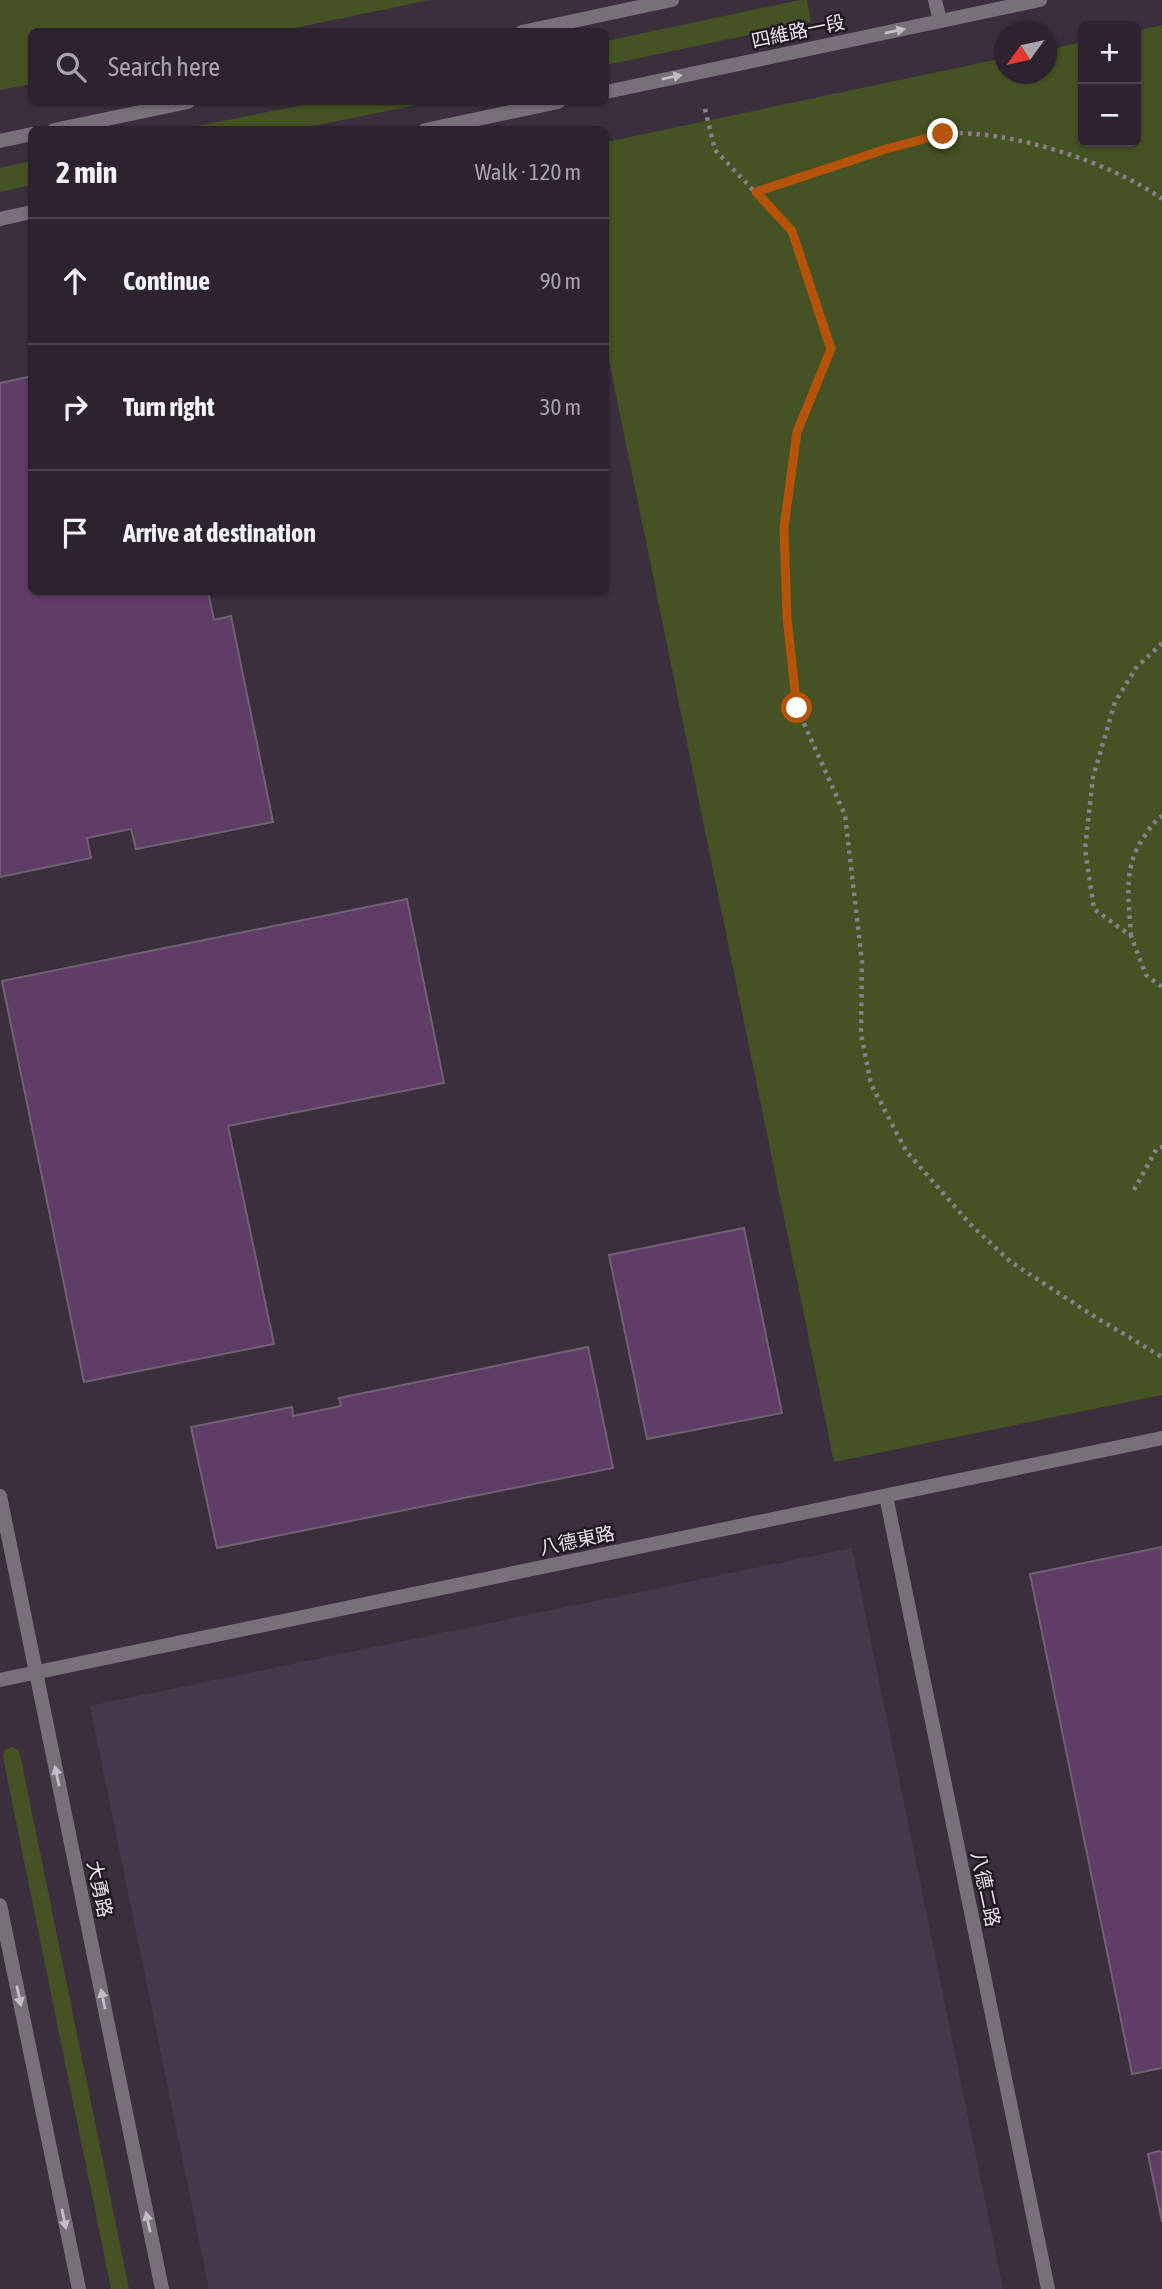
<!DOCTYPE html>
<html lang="en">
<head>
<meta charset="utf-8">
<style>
	:root { --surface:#2c232e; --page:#382f3a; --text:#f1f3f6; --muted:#a6a4aa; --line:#48404a }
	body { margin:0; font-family:"Asap Condensed","Noto Sans TC",sans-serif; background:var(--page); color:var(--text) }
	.controls { position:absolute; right:21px; top:21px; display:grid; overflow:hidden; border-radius:10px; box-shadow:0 2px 5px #0004 }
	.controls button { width:63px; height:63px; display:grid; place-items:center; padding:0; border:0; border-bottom:2px solid var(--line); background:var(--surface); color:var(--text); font:35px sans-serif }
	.compass { position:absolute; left:994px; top:21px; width:63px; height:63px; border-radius:50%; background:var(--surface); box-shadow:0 2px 5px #0004; rotate:237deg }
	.stop { position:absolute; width:21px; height:21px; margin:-16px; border:5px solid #b45309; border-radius:50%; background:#fff }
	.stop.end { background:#b45309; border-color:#fff; box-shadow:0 2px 7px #0008 }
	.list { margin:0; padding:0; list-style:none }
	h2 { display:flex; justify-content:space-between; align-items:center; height:91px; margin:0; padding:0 28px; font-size:30px }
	h2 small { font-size:23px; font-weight:400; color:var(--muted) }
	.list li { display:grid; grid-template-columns:46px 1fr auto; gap:21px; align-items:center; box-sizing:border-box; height:126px; padding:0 28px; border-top:2px solid var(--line) }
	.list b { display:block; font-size:26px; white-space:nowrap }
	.list em { font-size:23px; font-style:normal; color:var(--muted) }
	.icon { flex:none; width:38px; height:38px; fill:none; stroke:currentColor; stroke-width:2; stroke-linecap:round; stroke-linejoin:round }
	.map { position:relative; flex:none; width:1162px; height:2289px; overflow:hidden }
	.search { position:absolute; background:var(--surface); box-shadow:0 2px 5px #0004; left:28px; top:28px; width:581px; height:77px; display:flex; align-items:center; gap:18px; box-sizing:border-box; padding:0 24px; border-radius:10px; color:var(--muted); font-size:26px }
	.panel { position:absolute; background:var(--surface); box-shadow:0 2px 5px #0004; left:28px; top:126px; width:581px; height:469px; border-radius:10px }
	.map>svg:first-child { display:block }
	.built { fill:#47374a }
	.green { fill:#455223 }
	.building { fill:#603d67; stroke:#6f6172; stroke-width:2 }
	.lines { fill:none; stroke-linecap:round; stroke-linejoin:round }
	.path { stroke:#887e8a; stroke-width:4.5; stroke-dasharray:3.5 5; stroke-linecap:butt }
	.minor { stroke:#777078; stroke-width:14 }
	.tertiary { stroke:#777078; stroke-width:14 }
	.oneway { fill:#c4bdc5 }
	.route { stroke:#b45309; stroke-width:9 }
	.labels { text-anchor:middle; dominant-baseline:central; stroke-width:5; stroke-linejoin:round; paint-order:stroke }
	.street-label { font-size:19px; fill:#eee6ef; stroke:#1f1920 }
</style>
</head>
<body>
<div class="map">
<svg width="1162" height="2289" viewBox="0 0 1162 2289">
	<rect width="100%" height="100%" fill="#3b2f3e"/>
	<path class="built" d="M852 1548 1003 2289H209L90 1706Z"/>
	<path class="green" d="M0 0H430L280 31 32 32 31 84 0 90Z
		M800 0H807L811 22 606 65V41Z
		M1162 25V1395L834 1462 606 346V142L1004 58V74H1046L1047 50 1083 42V142H1136V31Z
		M317 102H431L298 129H183Z
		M31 161V185L0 192V168Z
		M12 1747 18 1750 20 1754 129 2289H111L3 1757 5 1750Z"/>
	<path class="building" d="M32 376V592H208L214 620 231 616 273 822 136 849 131 829 87 838 91 858 0 877V383Z
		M407 899 444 1083 228 1126 274 1344 84 1382 2 981Z
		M744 1228 782 1413 647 1439 609 1255Z
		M588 1347 613 1468 217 1548 191 1427 292 1407 293 1416 341 1406 339 1398Z
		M1162 1547V2068L1132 2074 1030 1574Z
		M1159 2151 1162 2152V2222L1148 2154Z"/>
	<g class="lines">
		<path class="path" d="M705 109 715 150 792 231 832 349 797 432 784 529 787 618 797 708 845 815 862 962 861 1034 871 1084 906 1151 971 1225 1011 1262 1092 1315 1162 1357
			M756 192C805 176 854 157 903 144 917 140 931 135 945 134 1006 128 1113 163 1162 199
			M1162 643 1136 668 1115 702 1093 777 1085 849 1094 909 1131 936 1146 975 1162 987
			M1131 936C1129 900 1122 868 1144 837 1149 829 1154 821 1162 816
			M1134 1190 1157 1148 1162 1147"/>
		<path class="minor" d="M935 0 940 21
			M522 32 672 0
			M606 92 1040 0
			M54 130 188 102
			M425 130 558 102
			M0 141 32 134
			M0 219 32 212
			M886 1496 1048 2289
			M0 1680 1162 1438"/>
		<path class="tertiary" d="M0 1496 162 2289
			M0 1905 79 2289"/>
	</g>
	<defs><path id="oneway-solid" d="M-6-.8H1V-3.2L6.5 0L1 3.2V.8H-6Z" transform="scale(1.75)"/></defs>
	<g class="oneway">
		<use href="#oneway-solid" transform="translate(895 31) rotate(-12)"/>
		<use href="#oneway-solid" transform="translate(672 77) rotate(-12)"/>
		<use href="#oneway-solid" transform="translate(57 1776) rotate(-102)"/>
		<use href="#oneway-solid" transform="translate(19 1996) rotate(78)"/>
		<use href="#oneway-solid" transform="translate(103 1999) rotate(-102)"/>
		<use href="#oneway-solid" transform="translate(64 2219) rotate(78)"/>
		<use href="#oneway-solid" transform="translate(148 2222) rotate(-102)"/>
	</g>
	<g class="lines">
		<path class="route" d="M797 708 787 618 784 528 797 432 831 349 792 231 756 192 886 149 943 134"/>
	</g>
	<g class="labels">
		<g class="street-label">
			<text transform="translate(798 31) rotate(-12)">四維路一段</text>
			<text transform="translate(577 1540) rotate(-12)">八德東路</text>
			<text transform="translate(100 1889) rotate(78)">大勇路</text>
			<text transform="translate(986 1889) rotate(78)">八德二路</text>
		</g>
	</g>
</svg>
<div class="controls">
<button>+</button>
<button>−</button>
</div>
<svg class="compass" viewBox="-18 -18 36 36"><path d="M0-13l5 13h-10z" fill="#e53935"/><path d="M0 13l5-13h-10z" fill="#a6a4aa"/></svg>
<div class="stop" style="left:797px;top:708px"></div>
<div class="stop end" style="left:943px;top:134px"></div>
<div class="search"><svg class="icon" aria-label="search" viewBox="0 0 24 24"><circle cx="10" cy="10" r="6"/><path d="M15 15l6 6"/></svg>Search here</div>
<section class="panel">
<h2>2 min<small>Walk · 120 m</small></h2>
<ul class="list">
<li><svg class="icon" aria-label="ahead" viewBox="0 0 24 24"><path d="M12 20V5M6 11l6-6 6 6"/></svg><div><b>Continue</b></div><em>90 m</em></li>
<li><svg class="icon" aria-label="right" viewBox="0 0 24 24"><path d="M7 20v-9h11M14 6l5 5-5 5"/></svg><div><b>Turn right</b></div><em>30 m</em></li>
<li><svg class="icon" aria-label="arrive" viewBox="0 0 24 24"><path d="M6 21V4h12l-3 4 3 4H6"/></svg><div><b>Arrive at destination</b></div></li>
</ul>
</section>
</div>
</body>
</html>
